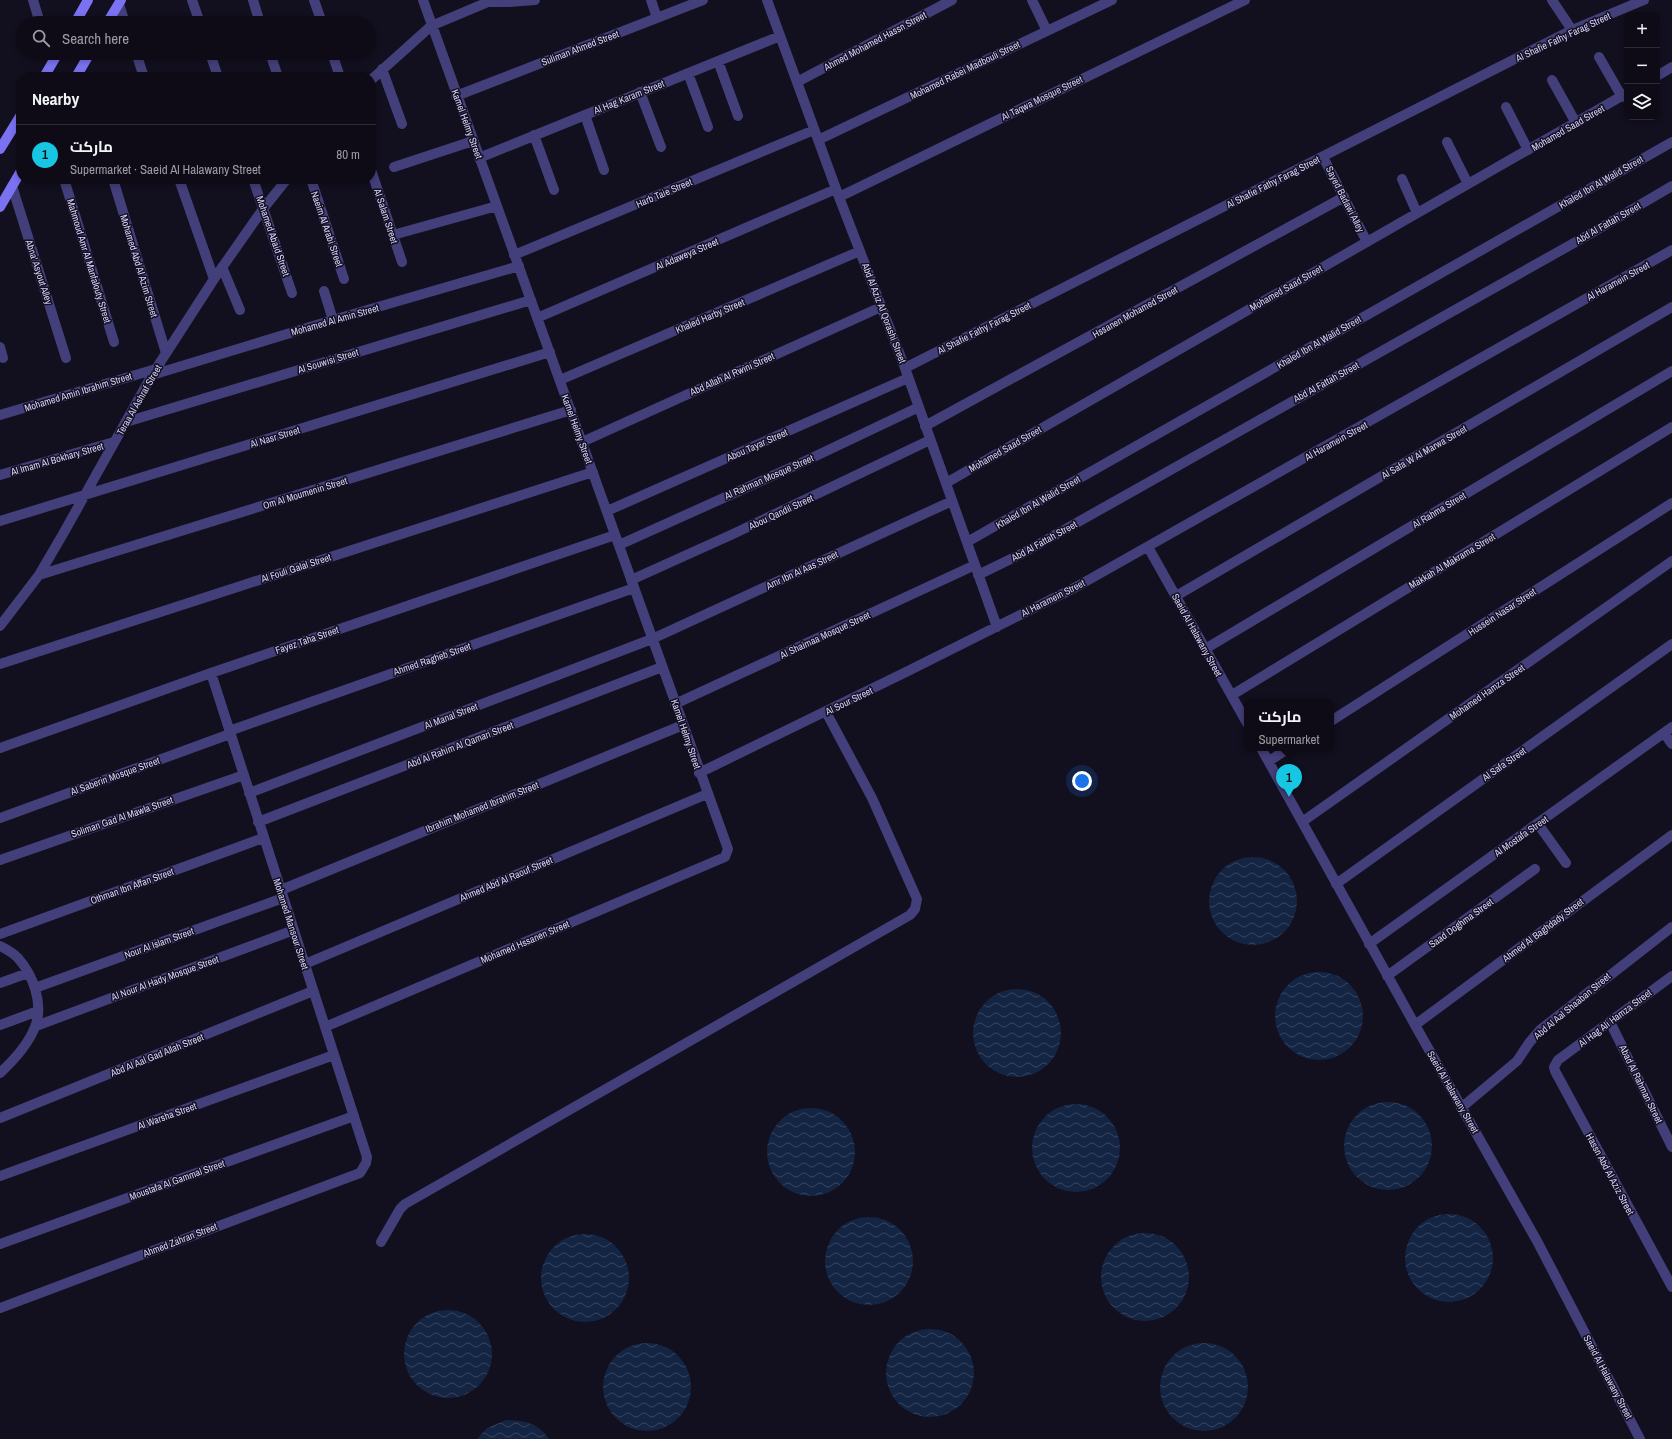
<!DOCTYPE html>
<html lang="en">
<head>
<meta charset="utf-8">
<style>
	:root { --surface:#0e0b17; --page:#1c1924; --text:#f1f3f6; --muted:#9b9ba1; --line:#2e2b36; --accent:#17c6e2 }
	body { margin:0; font-family:"Archivo Narrow",Cairo,sans-serif; background:var(--page); color:var(--text) }
	.controls { position:absolute; right:12px; top:12px; display:grid; overflow:hidden; border-radius:8px; box-shadow:0 2px 6px #0003 }
	.controls button { width:36px; height:36px; display:grid; place-items:center; padding:0; border:0; border-bottom:1px solid var(--line); background:var(--surface); color:var(--text); font:20px sans-serif }
	.you { position:absolute; left:1082px; top:781px; width:14px; height:14px; margin:-10px; border:3px solid #fff; border-radius:50%; background:#1a73e8; box-shadow:0 0 0 6px #1a73e833 }
	.badge { display:grid; place-items:center; width:26px; height:26px; border-radius:50%; background:var(--accent); color:#111; font-size:13px; font-weight:700 }
	.pin { position:absolute; translate:-50% -33px; filter:drop-shadow(0 1px 2px #0008) }
	.pin::after { content:''; position:absolute; top:21px; width:14px; height:12px; background:inherit; clip-path:polygon(0 0,100% 0,50% 100%) }
	.popup { position:absolute; left:1244px; top:699px; width:90px; height:52px; box-sizing:border-box; display:grid; place-content:center; border-radius:8px; background:var(--surface); filter:drop-shadow(0 1px 3px #0005); font-size:13px; white-space:nowrap; color:var(--muted) }
	.popup b { font-size:15px; color:var(--text) }
	.popup::after { content:''; position:absolute; left:50%; top:100%; margin-left:-8px; border:8px solid transparent; border-top-color:var(--surface) }
	.list { margin:0; padding:0; list-style:none }
	h2 { display:flex; justify-content:space-between; align-items:center; height:52px; margin:0; padding:0 16px; font-size:17px }
	h2 small { font-size:13px; font-weight:400; color:var(--muted) }
	.list li { display:grid; grid-template-columns:26px 1fr auto; gap:12px; align-items:center; box-sizing:border-box; height:60px; padding:0 16px; border-top:1px solid var(--line) }
	.list b { display:block; font-size:15px; white-space:nowrap }
	.list p { margin:0; font-size:13px; white-space:nowrap; color:var(--muted) }
	.list em { font-size:13px; font-style:normal; color:var(--muted) }
	.icon { flex:none; width:22px; height:22px; fill:none; stroke:currentColor; stroke-width:2; stroke-linecap:round; stroke-linejoin:round }
	.map { position:relative; flex:none; width:1672px; height:1439px; overflow:hidden }
	.search { position:absolute; background:var(--surface); box-shadow:0 2px 6px #0003; left:16px; top:16px; width:360px; height:44px; display:flex; align-items:center; gap:10px; box-sizing:border-box; padding:0 14px; border-radius:22px; color:var(--muted); font-size:15px }
	.panel { position:absolute; background:var(--surface); box-shadow:0 2px 6px #0003; left:16px; top:72px; width:360px; height:112px; border-radius:16px }
	.map>svg:first-child { display:block }
	.water { fill:url(#water-waves) }
	.lines { fill:none; stroke-linecap:round; stroke-linejoin:round }
	.street { stroke:#433f7a; stroke-width:10 }
	.secondary { stroke:#7a72f1; stroke-width:10 }
	.labels { text-anchor:middle; dominant-baseline:central; stroke-width:3; stroke-linejoin:round; paint-order:stroke }
	.street-label { font-size:10px; fill:#d8d2fa; stroke:#120f1f }
</style>
</head>
<body>
<div class="map">
<svg width="1672" height="1439" viewBox="0 0 1672 1439">
	<defs>
		<pattern id="water-waves" width="16" height="10" patternUnits="userSpaceOnUse"><rect width="16" height="10" fill="#142544"/><path d="M0 5q4-4 8 0t8 0" fill="none" stroke="#354460"/></pattern>
	</defs>
	<rect width="100%" height="100%" fill="#120f1f"/>
	<path class="water" d="M1209 901a44 44 0 1 1 88 0a44 44 0 1 1-88 0Z
		M1275 1016a44 44 0 1 1 88 0a44 44 0 1 1-88 0Z
		M973 1033a44 44 0 1 1 88 0a44 44 0 1 1-88 0Z
		M1344 1146a44 44 0 1 1 88 0a44 44 0 1 1-88 0Z
		M1032 1148a44 44 0 1 1 88 0a44 44 0 1 1-88 0Z
		M767 1152a44 44 0 1 1 88 0a44 44 0 1 1-88 0Z
		M1405 1258a44 44 0 1 1 88 0a44 44 0 1 1-88 0Z
		M825 1261a44 44 0 1 1 88 0a44 44 0 1 1-88 0Z
		M1101 1277a44 44 0 1 1 88 0a44 44 0 1 1-88 0Z
		M541 1278a44 44 0 1 1 88 0a44 44 0 1 1-88 0Z
		M404 1354a44 44 0 1 1 88 0a44 44 0 1 1-88 0Z
		M886 1373a44 44 0 1 1 88 0a44 44 0 1 1-88 0Z
		M603 1387a44 44 0 1 1 88 0a44 44 0 1 1-88 0Z
		M1160 1387a44 44 0 1 1 88 0a44 44 0 1 1-88 0Z
		M506 1420C524 1421 538 1422 549 1439H477L487 1428Z"/>
	<g class="lines">
		<path class="street" d="M33 0 40 23
			M192 0 200 23
			M253 0 260 23
			M314 0 322 23
			M487 0 488 2H509L535 0
			M651 0 657 18
			M767 0 839 197 905 368 997 627
			M1032 0 1047 31
			M1552 0 1572 30
			M119 4 125 23
			M136 53 144 77
			M210 53 218 77
			M270 53 278 77
			M332 53 340 77
			M1599 57 1622 97
			M718 61 738 116
			M382 69 402 124
			M688 73 708 127
			M1657 76 1672 67
			M371 80 431 26 493 0
			M1552 80 1576 123
			M797 82 952 0
			M640 92 661 147
			M456 96 703 0
			M1506 107 1528 150
			M585 115 604 170
			M534 135 554 190
			M818 140 1112 0
			M1447 142 1468 184
			M1323 157 1367 242
			M479 158 780 36
			M394 167 473 141
			M371 170 402 262
			M64 179 114 342
			M113 179 166 353
			M179 179 214 279
			M253 179 292 293
			M311 179 344 279
			M1402 179 1417 213
			M12 186 66 358
			M839 197 1245 0
			M393 235 497 206
			M514 255 814 130
			M222 267 240 310
			M324 291 333 320
			M537 318 836 189
			M0 347 3 358
			M905 368 1572 30 1644 0
			M152 375 333 320 519 266
			M560 380 860 251
			M0 415 156 369
			M126 422 531 300
			M925 426 1344 197
			M582 442 881 307
			M0 475 114 442
			M946 483 1627 93
			M607 511 908 378
			M0 521 550 352
			M967 542 1672 142
			M619 545 801 463 919 407
			M1148 547 1247 723
			M39 575 571 410
			M978 575 1023 553 1597 230 1672 186
			M631 580 733 534 930 440
			M1176 596 1672 307
			M0 626 39 575 63 534 152 375 214 279 263 209 287 179
			M1205 649 1672 371
			M0 664 593 472
			M1232 695 1672 427
			M675 704 975 565
			M1331 721 1672 503
			M229 731 634 588
			M1664 733 1672 744
			M0 748 211 673 615 535
			M1261 748 1415 1025 1537 1241 1640 1439
			M1269 761 1289 748
			M699 773 906 672 1076 587 1672 250
			M249 793 652 639 952 501
			M0 818 230 734
			M258 822 662 667
			M1302 822 1672 561
			M1538 824 1566 863
			M0 860 244 775
			M1336 884 1672 644
			M281 890 683 725
			M0 934 263 838
			M1369 944 1672 727
			M0 946C6 949 13 953 18 958 33 975 44 1004 35 1027 28 1045 14 1060 0 1073
			M305 964 707 794
			M1387 976 1535 869
			M1672 976 1558 1060 1554 1067 1555 1071 1672 1287
			M0 983 28 973
			M35 988 283 898
			M1610 1022 1672 1147
			M0 1025 38 1011
			M1415 1025 1672 835
			M36 1026 294 930
			M325 1027 725 857 728 849 423 0
			M1461 1108 1517 1061 1529 1043 1540 1030 1672 927
			M0 1118 313 991
			M0 1176 334 1055
			M381 1242 400 1209 405 1204 910 915 915 909 917 899 872 798 826 712
			M0 1244 354 1116
			M0 1308 360 1173 366 1163 367 1157 211 673"/>
		<path class="secondary" d="M75 23 88 0
			M107 23 121 0
			M44 77 58 53
			M76 77 90 53
			M0 149 21 115
			M0 207 21 171"/>
	</g>
	<g class="labels">
		<g class="street-label">
			<text transform="translate(1563 37) rotate(-25)">Al Shafie Fathy Farag Street</text>
			<text transform="translate(875 41) rotate(-28)">Ahmed Mohamed Hassn Street</text>
			<text transform="translate(580 48) rotate(-21)">Suliman Ahmed Street</text>
			<text transform="translate(965 70) rotate(-26)">Mohamed Rabei Madbouli Street</text>
			<text transform="translate(629 97) rotate(-22)">Al Hag Karam Street</text>
			<text transform="translate(1042 98) rotate(-26)">Al Taqwa Mosque Street</text>
			<text transform="translate(467 124) rotate(70)">Kamel Helmy Street</text>
			<text transform="translate(1568 128) rotate(-30)">Mohamed Saad Street</text>
			<text transform="translate(1273 182) rotate(-27)">Al Shafie Fathy Farag Street</text>
			<text transform="translate(1601 182) rotate(-30)">Khaled Ibn Al Walid Street</text>
			<text transform="translate(664 193) rotate(-23)">Harb Taie Street</text>
			<text transform="translate(1345 199) rotate(63)">Sayed Badawi Alley</text>
			<text transform="translate(386 216) rotate(72)">Al Salam Street</text>
			<text transform="translate(1608 223) rotate(-30)">Abd Al Fattah Street</text>
			<text transform="translate(327 229) rotate(71)">Naeim Al Arabi Street</text>
			<text transform="translate(273 236) rotate(71)">Mohamed Abaid Street</text>
			<text transform="translate(687 254) rotate(-23)">Al Adaweya Street</text>
			<text transform="translate(89 261) rotate(73)">Mahmoud Amr Al Manfalouty Street</text>
			<text transform="translate(139 266) rotate(73)">Mohamed Abd Al Azim Street</text>
			<text transform="translate(39 272) rotate(72)">Abna' Asyout Alley</text>
			<text transform="translate(1618 281) rotate(-29)">Al Haramein Street</text>
			<text transform="translate(1286 288) rotate(-30)">Mohamed Saad Street</text>
			<text transform="translate(1135 312) rotate(-29)">Hssanen Mohamed Street</text>
			<text transform="translate(884 313) rotate(69)">Abd Al Aziz Al Qorashi Street</text>
			<text transform="translate(710 316) rotate(-23)">Khaled Harby Street</text>
			<text transform="translate(335 320) rotate(-16)">Mohamed Al Amin Street</text>
			<text transform="translate(984 328) rotate(-27)">Al Shafie Fathy Farag Street</text>
			<text transform="translate(1319 342) rotate(-30)">Khaled Ibn Al Walid Street</text>
			<text transform="translate(328 361) rotate(-17)">Al Souwisi Street</text>
			<text transform="translate(732 374) rotate(-24)">Abd Allah Al Rwini Street</text>
			<text transform="translate(1326 382) rotate(-29)">Abd Al Fattah Street</text>
			<text transform="translate(78 392) rotate(-17)">Mohamed Amin Ibrahim Street</text>
			<text transform="translate(139 400) rotate(-60)">Teraa Al Ashraf Street</text>
			<text transform="translate(577 429) rotate(70)">Kamel Helmy Street</text>
			<text transform="translate(275 437) rotate(-17)">Al Nasr Street</text>
			<text transform="translate(1336 441) rotate(-29)">Al Haramein Street</text>
			<text transform="translate(757 445) rotate(-24)">Abou Tayar Street</text>
			<text transform="translate(1005 449) rotate(-30)">Mohamed Saad Street</text>
			<text transform="translate(1424 452) rotate(-30)">Al Safa W Al Marwa Street</text>
			<text transform="translate(57 459) rotate(-16)">Al Imam Al Bokhary Street</text>
			<text transform="translate(769 477) rotate(-24)">Al Rahman Mosque Street</text>
			<text transform="translate(305 493) rotate(-17)">Om Al Moumenin Street</text>
			<text transform="translate(1038 502) rotate(-30)">Khaled Ibn Al Walid Street</text>
			<text transform="translate(1439 510) rotate(-31)">Al Rahma Street</text>
			<text transform="translate(781 512) rotate(-25)">Abou Qandil Street</text>
			<text transform="translate(1044 541) rotate(-29)">Abd Al Fattah Street</text>
			<text transform="translate(1452 561) rotate(-31)">Makkah Al Makrama Street</text>
			<text transform="translate(296 568) rotate(-18)">Al Fouli Galal Street</text>
			<text transform="translate(802 570) rotate(-25)">Amr Ibn Al Aas Street</text>
			<text transform="translate(1053 598) rotate(-27)">Al Haramein Street</text>
			<text transform="translate(1502 612) rotate(-33)">Hussein Nasar Street</text>
			<text transform="translate(825 635) rotate(-25)">Al Shaimaa Mosque Street</text>
			<text transform="translate(1197 635) rotate(61)">Saeid Al Halawany Street</text>
			<text transform="translate(307 640) rotate(-19)">Fayez Taha Street</text>
			<text transform="translate(432 659) rotate(-19)">Ahmed Ragheb Street</text>
			<text transform="translate(1487 692) rotate(-35)">Mohamed Hamza Street</text>
			<text transform="translate(849 701) rotate(-26)">Al Sour Street</text>
			<text transform="translate(451 716) rotate(-21)">Al Manal Street</text>
			<text transform="translate(686 734) rotate(71)">Kamel Helmy Street</text>
			<text transform="translate(460 745) rotate(-21)">Abd Al Rahim Al Qamari Street</text>
			<text transform="translate(1504 764) rotate(-35)">Al Safa Street</text>
			<text transform="translate(115 776) rotate(-20)">Al Saberin Mosque Street</text>
			<text transform="translate(482 807) rotate(-22)">Ibrahim Mohamed Ibrahim Street</text>
			<text transform="translate(122 817) rotate(-19)">Soliman Gad Al Mawla Street</text>
			<text transform="translate(1521 836) rotate(-35)">Al Mostafa Street</text>
			<text transform="translate(506 879) rotate(-23)">Ahmed Abd Al Raouf Street</text>
			<text transform="translate(132 886) rotate(-20)">Othman Ibn Affan Street</text>
			<text transform="translate(1461 923) rotate(-36)">Saad Doghma Street</text>
			<text transform="translate(291 924) rotate(72)">Mohamed Mansour Street</text>
			<text transform="translate(1543 930) rotate(-37)">Ahmed Al Baghdady Street</text>
			<text transform="translate(525 942) rotate(-23)">Mohamed Hssanen Street</text>
			<text transform="translate(159 943) rotate(-20)">Nour Al Islam Street</text>
			<text transform="translate(165 978) rotate(-20)">Al Nour Al Hady Mosque Street</text>
			<text transform="translate(1572 1006) rotate(-40)">Abd Al Aal Shaaban Street</text>
			<text transform="translate(1615 1018) rotate(-37)">Al Hag Ali Hamza Street</text>
			<text transform="translate(157 1055) rotate(-22)">Abd Al Aal Gad Allah Street</text>
			<text transform="translate(1641 1084) rotate(64)">Abad Al Rahman Street</text>
			<text transform="translate(1453 1092) rotate(60)">Saeid Al Halawany Street</text>
			<text transform="translate(167 1116) rotate(-20)">Al Warsha Street</text>
			<text transform="translate(1610 1174) rotate(62)">Hassn Abd Al Aziz Street</text>
			<text transform="translate(177 1180) rotate(-20)">Moustafa Al Gammal Street</text>
			<text transform="translate(180 1240) rotate(-21)">Ahmed Zahran Street</text>
			<text transform="translate(1608 1377) rotate(62)">Saeid Al Halawany Street</text>
		</g>
	</g>
</svg>
<div class="controls">
<button>+</button>
<button>−</button>
<button><svg class="icon" aria-label="layers" viewBox="0 0 24 24"><path d="M12 4l9 5-9 5-9-5zM3 14l9 5 9-5"/></svg></button>
</div>
<div class="you"></div>
<div class="pin badge" style="left:1289px;top:797px">1</div>
<div class="popup"><b>ماركت</b>Supermarket</div>
<div class="search"><svg class="icon" aria-label="search" viewBox="0 0 24 24"><circle cx="10" cy="10" r="6"/><path d="M15 15l6 6"/></svg>Search here</div>
<section class="panel">
<h2>Nearby<small></small></h2>
<ul class="list">
<li><span class="badge">1</span><div><b>ماركت</b><p>Supermarket · Saeid Al Halawany Street</p></div><em>80 m</em></li>
</ul>
</section>
</div>
</body>
</html>
